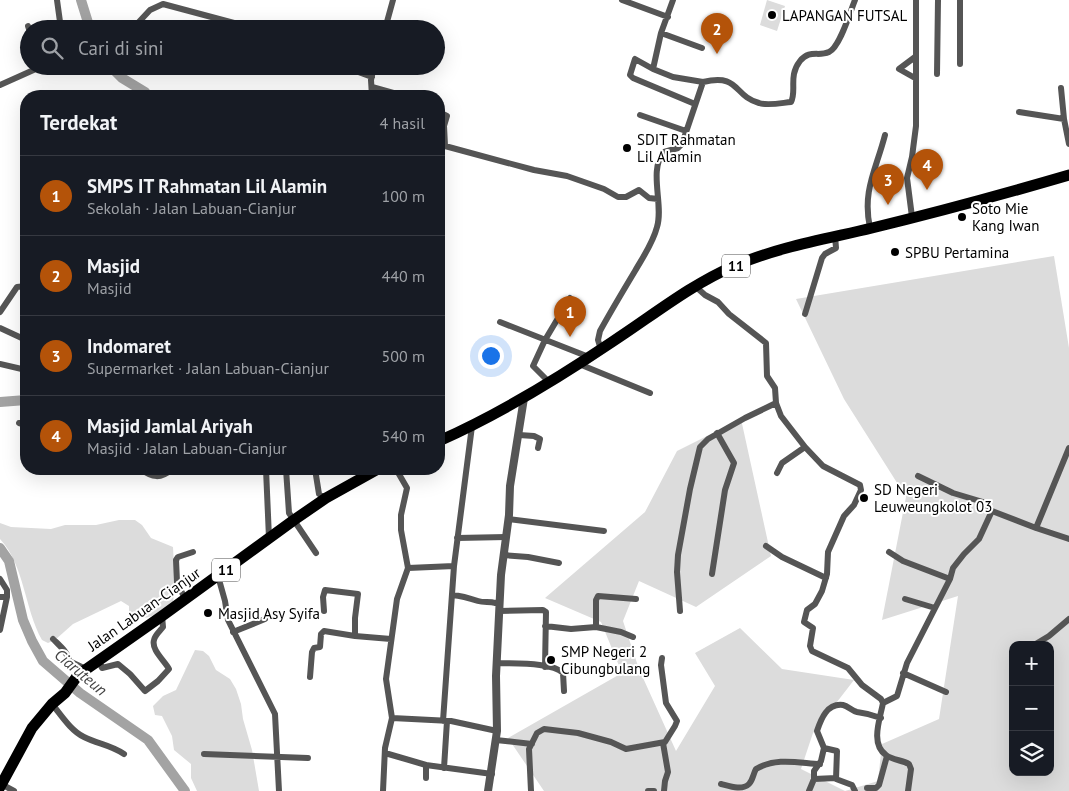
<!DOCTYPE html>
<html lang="id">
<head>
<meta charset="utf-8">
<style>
	:root { --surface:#171b24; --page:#20242c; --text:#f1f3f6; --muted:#9ea1a6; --line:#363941; --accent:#b45309 }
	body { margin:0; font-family:"PT Sans",sans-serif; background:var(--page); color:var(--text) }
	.controls { position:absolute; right:15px; bottom:15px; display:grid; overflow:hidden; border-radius:10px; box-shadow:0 5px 20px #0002 }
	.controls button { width:45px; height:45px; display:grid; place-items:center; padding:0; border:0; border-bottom:1px solid var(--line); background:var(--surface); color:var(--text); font:25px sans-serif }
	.you { position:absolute; left:490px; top:355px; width:18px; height:18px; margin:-12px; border:4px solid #fff; border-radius:50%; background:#1a73e8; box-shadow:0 0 0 8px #1a73e833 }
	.badge { display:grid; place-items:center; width:32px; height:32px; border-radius:50%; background:var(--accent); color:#fff; font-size:16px; font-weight:700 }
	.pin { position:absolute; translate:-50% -41px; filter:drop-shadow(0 1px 2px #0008) }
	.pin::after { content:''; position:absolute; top:26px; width:18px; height:15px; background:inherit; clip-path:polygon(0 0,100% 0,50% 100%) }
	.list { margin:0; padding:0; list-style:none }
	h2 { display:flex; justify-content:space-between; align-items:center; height:65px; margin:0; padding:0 20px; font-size:21px }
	h2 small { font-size:16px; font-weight:400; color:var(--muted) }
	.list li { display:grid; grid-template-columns:32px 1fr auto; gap:15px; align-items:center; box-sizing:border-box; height:80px; padding:0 20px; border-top:1px solid var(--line) }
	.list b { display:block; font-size:19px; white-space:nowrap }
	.list p { margin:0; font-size:16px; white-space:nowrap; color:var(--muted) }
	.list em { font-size:16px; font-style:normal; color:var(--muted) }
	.icon { flex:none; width:28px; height:28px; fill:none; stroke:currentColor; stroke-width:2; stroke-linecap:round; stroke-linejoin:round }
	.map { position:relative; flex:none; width:1069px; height:791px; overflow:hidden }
	.search { position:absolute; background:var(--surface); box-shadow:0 5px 20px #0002; left:20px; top:20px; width:425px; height:55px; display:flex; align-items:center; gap:12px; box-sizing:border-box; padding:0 18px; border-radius:28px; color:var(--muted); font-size:19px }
	.panel { position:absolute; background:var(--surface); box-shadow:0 5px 20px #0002; left:20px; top:90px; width:425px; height:385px; border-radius:20px }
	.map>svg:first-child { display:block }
	.green { fill:#dcdcdc; fill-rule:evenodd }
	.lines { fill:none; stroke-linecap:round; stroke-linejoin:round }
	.river { stroke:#a3a3a3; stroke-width:10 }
	.minor { stroke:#555; stroke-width:6 }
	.tertiary { stroke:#555; stroke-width:8 }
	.trunk { stroke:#000; stroke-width:11 }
	.poi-dot { fill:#000; stroke:#fff; stroke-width:2 }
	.labels { text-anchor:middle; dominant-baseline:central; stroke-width:4; stroke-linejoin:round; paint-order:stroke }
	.shield { fill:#fff; stroke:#4c4c4c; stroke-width:1 }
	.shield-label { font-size:14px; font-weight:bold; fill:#000 }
	.poi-label { font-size:15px; fill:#000; stroke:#fff; text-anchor:start }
	.street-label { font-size:15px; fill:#000; stroke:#fff }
	.water-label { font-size:16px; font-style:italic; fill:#444; stroke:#fff }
</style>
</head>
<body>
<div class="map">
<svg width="1069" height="791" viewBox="0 0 1069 791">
	<rect width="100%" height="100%" fill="#fff"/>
	<path class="green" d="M767 0 785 6 777 31 760 25Z
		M1054 256 1069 348V791H544L508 738 622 673 601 622 545 598 645 512 677 451 741 419 771 556 696 607 639 581 623 621 639 669 676 751 715 686 695 653 740 628 782 669 854 680 813 733 801 769 845 791 878 781 882 744 939 719 958 596 882 620 906 497 844 399 796 299ZM1013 645H1050V772H1013Z
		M119 520H135L142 525 151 538 173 547 175 587 173 602C158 612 148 625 129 613V606L121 601 73 624 55 640 48 643 42 640C24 608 25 566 0 539V523L11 527 51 529 65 525H96Z
		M195 650 203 651 209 656 216 670 230 679 236 689 241 704 243 719 252 750 259 791H197L191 778V764L174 750 172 736 162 716 155 715 153 706 163 696 176 690Z"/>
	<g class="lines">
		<path class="river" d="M81 0 90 29
			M110 66 122 78 145 92 148 96
			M0 402 26 400
			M0 548 9 561 23 620 32 641 43 661 80 693 148 740 185 791"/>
		<path class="minor" d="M57 0 61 29
			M622 0 668 17
			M28 26 29 29
			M124 29 137 24 150 10 163 4 234 23 247 29
			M385 29 393 0
			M661 33 702 48
			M960 64V0
			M342 66 372 77
			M653 69 635 59 630 75 633 78 695 104
			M937 74 938 0
			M915 78 899 69 915 57
			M703 82C740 73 733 96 759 103 768 106 781 103 791 102 797 91 788 76 800 61 810 49 818 57 829 52 840 47 850 12 855 0
			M0 85 38 68 50 70 57 67 75 66
			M372 87 404 96
			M1061 88 1064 119 1069 144
			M372 96 371 80 374 66
			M439 112 447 116 444 126 445 146 534 170 567 176 604 189 618 197H626L639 190 649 198 658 199
			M1019 112 1064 119
			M640 115 686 131
			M912 217 907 178 912 157 916 126V0
			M870 228C862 191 876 170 885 135
			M695 286 705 295 718 302 729 314 766 343 767 376 775 388 776 403 781 416 805 447 823 466 860 485 861 490 854 505 844 516 828 552 827 574 822 591 815 604 807 610 804 622 813 628 810 646 812 651 848 668 862 685 881 699 883 703C880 719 870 744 886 755 892 760 902 760 909 764L911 769 908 791
			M0 312 17 287 26 286
			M805 314 822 258 825 254 836 248 835 236
			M500 322 589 357
			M0 328 26 340
			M601 350 598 340 600 331C611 311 623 291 635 271 643 257 653 243 657 227 664 205 648 170 664 152L678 148 682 144 703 82 673 77 653 69 661 33 673 0
			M0 364 26 370
			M579 364 650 393
			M549 382 533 366 545 340 570 298
			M19 423 26 425
			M519 435 534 436 540 439 538 448
			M141 469C152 478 161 479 172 469
			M266 469 269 538
			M286 469 289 513 316 553
			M315 469 319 494 326 498
			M777 473 782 463 805 447
			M918 476 953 493 983 502 992 511
			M508 519 604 531
			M1036 528 1069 539
			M457 538 506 537
			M766 546 782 557 826 578
			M889 552 903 561 950 579
			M503 555 528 557 559 563
			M408 568 454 566
			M712 574 725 490 734 463 717 433
			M218 576 225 601 228 620 275 714 279 791
			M0 579 7 590V597H0
			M452 595C462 596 469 598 478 601 484 603 490 601 495 603L500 602
			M185 599 177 582 176 560 178 557 193 552
			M905 599 935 608
			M324 611 323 597 325 590 358 594 355 618V636
			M499 611 543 610 546 612 545 667
			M680 611 677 572 678 555 690 489 700 447 708 439 745 418 776 403
			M545 626 571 629 596 627 621 632 633 637
			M596 627V600L598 596 636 599
			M0 630 7 597
			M233 632 265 619
			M53 639C59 645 68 652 69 661L86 669
			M1034 645 1049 636 1069 619
			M98 660 102 668 118 664 130 674 145 691 158 681 169 669C165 661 151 650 154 640 155 635 160 631 163 627L162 616
			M497 663C513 664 552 662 563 673L564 691
			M903 673 946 692
			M310 677 312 652 314 648 320 647 321 634 324 631 355 636 391 639
			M883 703 897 696 907 663 950 579 953 568 964 554 979 539 991 513 992 511 1036 528 1069 448
			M52 704C61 715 71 731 84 737 98 744 111 745 124 754
			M392 718 451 721 497 731
			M443 721 454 566 472 426
			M496 740 532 744
			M663 743 668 772 665 781 664 791
			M824 748 837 751 836 779 852 785 855 791
			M385 753 426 765
			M204 754 308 758
			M444 768 447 721
			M426 778V765L492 774
			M814 779 836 778
			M1 784 14 791
			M721 784C729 786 742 791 749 784 753 780 753 774 756 769 776 757 799 763 820 764
			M867 788H876L879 785 887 756
			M383 791 385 748 392 718 386 679 397 599 408 568 401 530V515L407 488 396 469
			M531 791 529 749 537 733 544 729 578 733 611 742 626 749 665 742 675 726 677 721 666 703 661 665 662 658
			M648 791H654
			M809 791 814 779V771L821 761 824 748 817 731C821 719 827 703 843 705 848 706 852 711 857 712 865 713 873 715 881 718"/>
		<path class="tertiary" d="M488 791 497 731 496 676 501 575 509 515 510 486 524 398"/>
		<path class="trunk" d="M439 441C500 414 557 379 612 342 652 316 690 285 734 266 778 247 826 239 872 228 938 212 1004 194 1069 175
			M0 787 32 728 52 704 65 693 78 675 162 616 294 520 326 498 378 469"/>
	</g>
	<g class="poi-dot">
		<circle cx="772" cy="15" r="5"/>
		<circle cx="627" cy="148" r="5"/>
		<circle cx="962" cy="217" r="5"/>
		<circle cx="895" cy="252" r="5"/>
		<circle cx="864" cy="498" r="5"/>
		<circle cx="208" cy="613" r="5"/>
		<circle cx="551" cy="660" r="5"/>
	</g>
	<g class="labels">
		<g class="shield">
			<rect x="722" y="254.5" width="28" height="23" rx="4"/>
			<rect x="212" y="558.5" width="28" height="23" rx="4"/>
		</g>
		<g class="shield-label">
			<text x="736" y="266">11</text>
			<text x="226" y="570">11</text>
		</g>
		<g class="poi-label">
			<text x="782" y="15">LAPANGAN FUTSAL</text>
			<text x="637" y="139">SDIT Rahmatan<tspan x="637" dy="17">Lil Alamin</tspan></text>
			<text x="972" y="208">Soto Mie<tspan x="972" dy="17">Kang Iwan</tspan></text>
			<text x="905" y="252">SPBU Pertamina</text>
			<text x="874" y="489">SD Negeri<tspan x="874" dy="17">Leuweungkolot 03</tspan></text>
			<text x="218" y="613">Masjid Asy Syifa</text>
			<text x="561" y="651">SMP Negeri 2<tspan x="561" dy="17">Cibungbulang</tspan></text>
		</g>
		<g class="street-label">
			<text transform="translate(144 609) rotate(-35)">Jalan Labuan-Cianjur</text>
		</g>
		<g class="water-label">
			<text transform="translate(81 672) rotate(40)">Ciaruteun</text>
		</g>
	</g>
</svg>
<div class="controls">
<button>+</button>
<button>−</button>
<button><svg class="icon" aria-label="layers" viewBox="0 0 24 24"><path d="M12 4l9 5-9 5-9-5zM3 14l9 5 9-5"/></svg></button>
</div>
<div class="you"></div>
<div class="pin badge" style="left:570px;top:337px">1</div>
<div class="pin badge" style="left:717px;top:54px">2</div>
<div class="pin badge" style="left:888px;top:205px">3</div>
<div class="pin badge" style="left:927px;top:190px">4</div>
<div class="search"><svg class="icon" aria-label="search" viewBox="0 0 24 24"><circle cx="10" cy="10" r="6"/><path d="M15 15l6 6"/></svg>Cari di sini</div>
<section class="panel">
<h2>Terdekat<small>4 hasil</small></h2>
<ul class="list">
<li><span class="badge">1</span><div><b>SMPS IT Rahmatan Lil Alamin</b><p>Sekolah · Jalan Labuan-Cianjur</p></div><em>100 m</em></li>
<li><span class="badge">2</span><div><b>Masjid</b><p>Masjid</p></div><em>440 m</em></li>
<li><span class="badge">3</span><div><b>Indomaret</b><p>Supermarket · Jalan Labuan-Cianjur</p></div><em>500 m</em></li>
<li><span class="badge">4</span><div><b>Masjid Jamlal Ariyah</b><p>Masjid · Jalan Labuan-Cianjur</p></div><em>540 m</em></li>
</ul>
</section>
</div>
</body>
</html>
